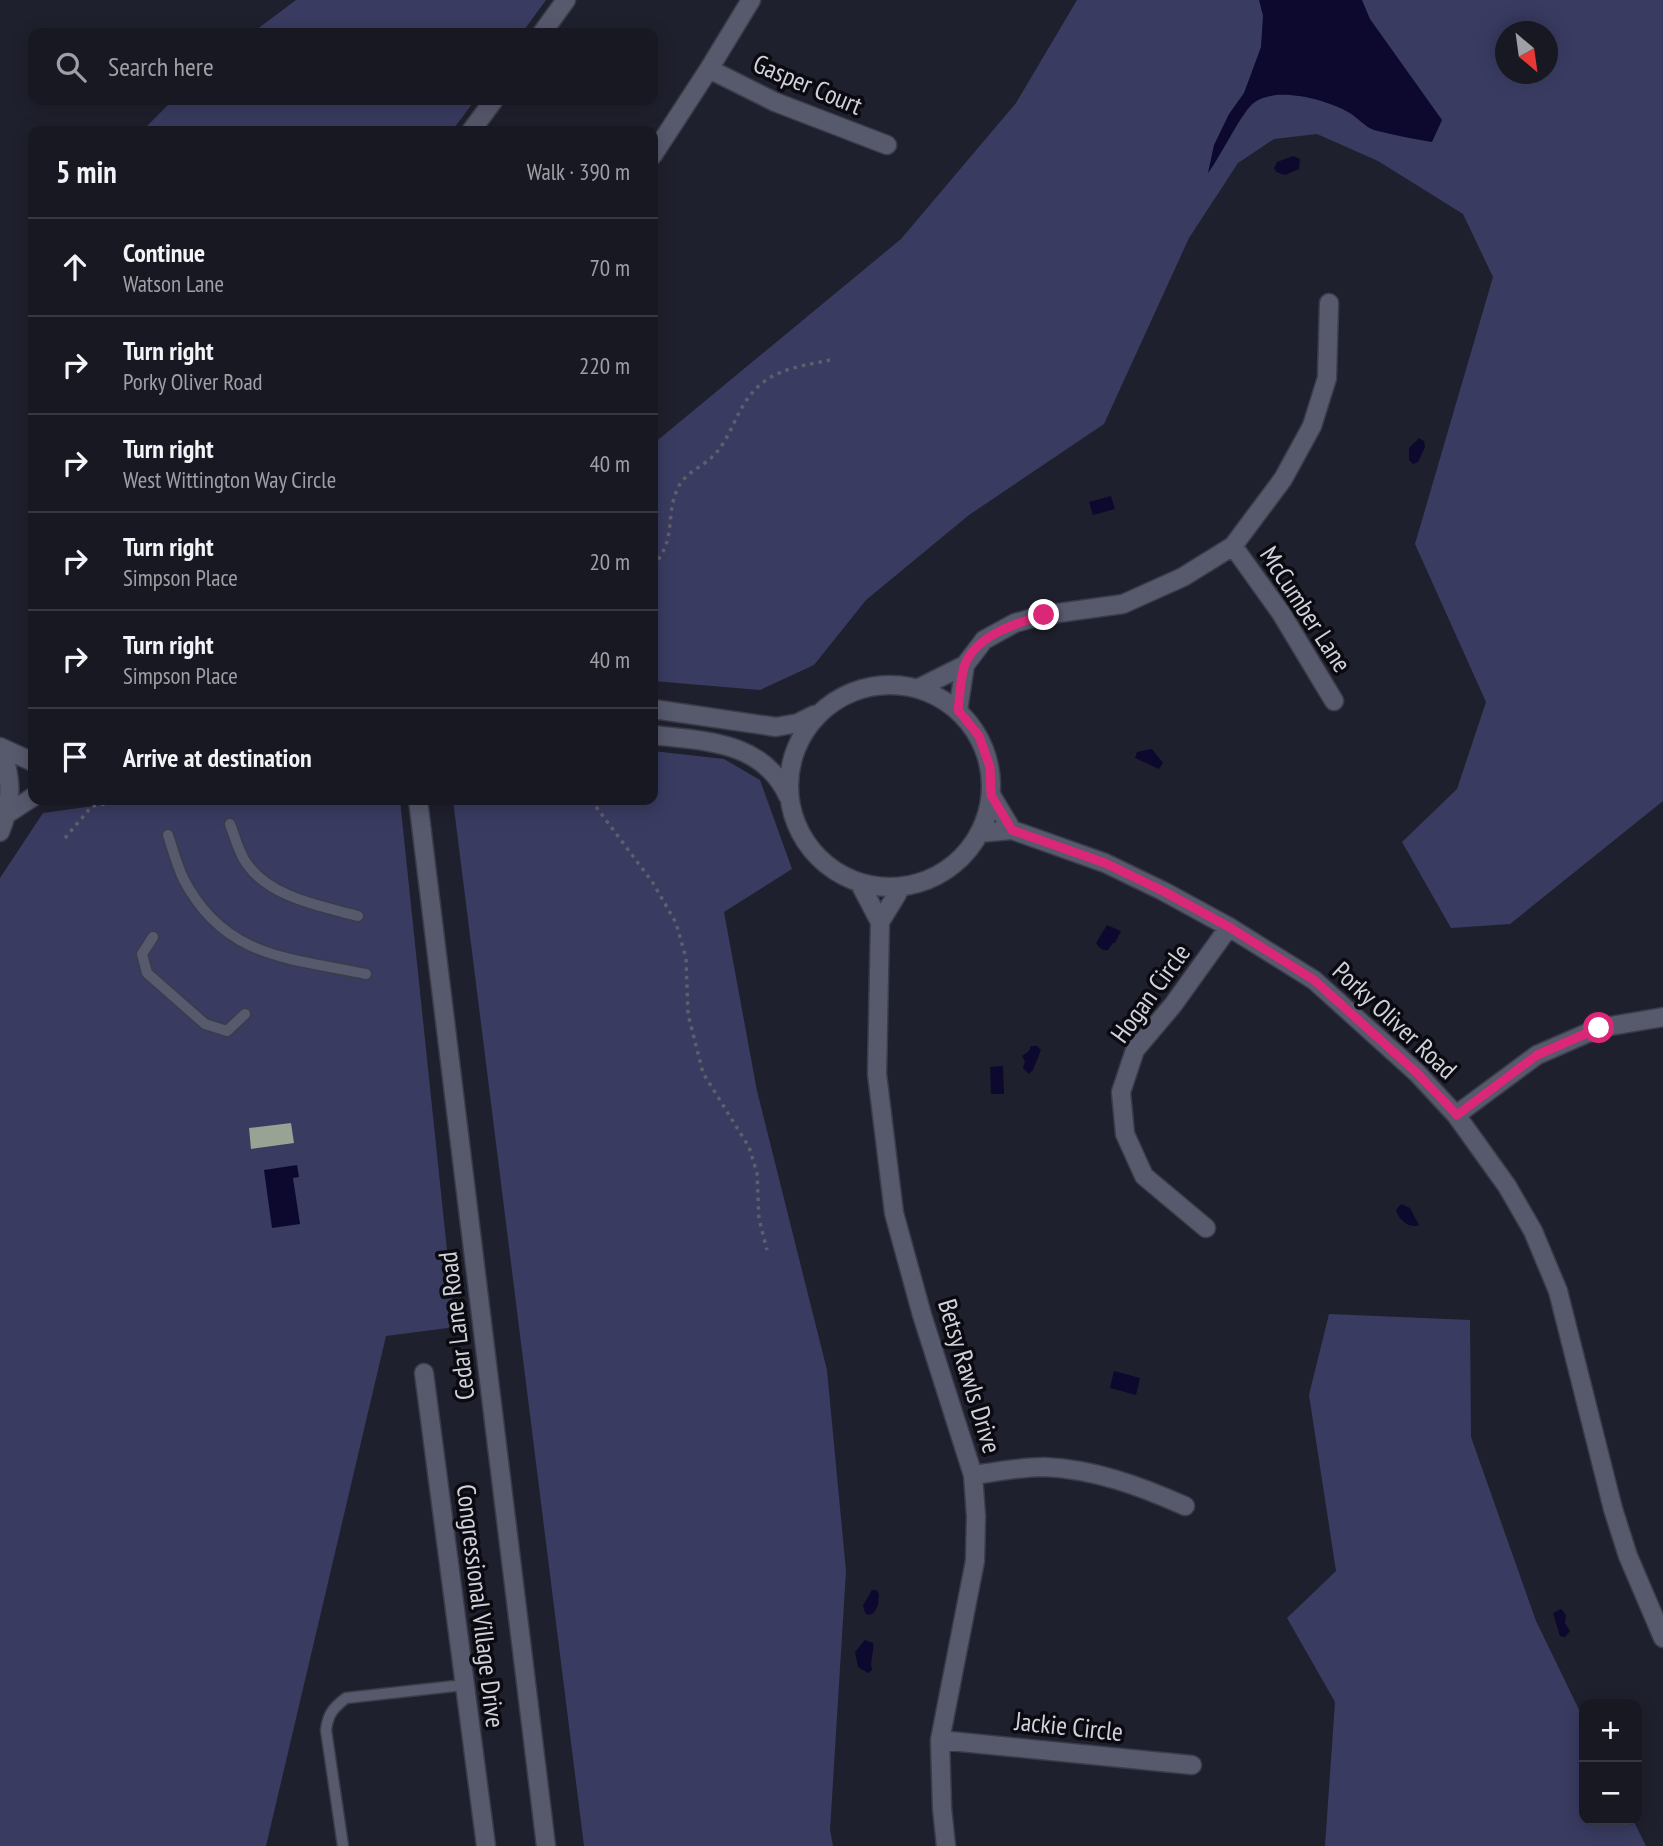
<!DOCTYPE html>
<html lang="en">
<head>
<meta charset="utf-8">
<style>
	:root { --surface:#171822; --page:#24252f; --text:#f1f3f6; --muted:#9ea0a5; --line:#363740 }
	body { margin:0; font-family:"PT Sans Narrow",sans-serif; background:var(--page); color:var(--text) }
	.controls { position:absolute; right:21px; bottom:21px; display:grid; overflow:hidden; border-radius:14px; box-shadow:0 4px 18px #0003 }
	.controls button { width:63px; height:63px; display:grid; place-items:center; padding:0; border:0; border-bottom:2px solid var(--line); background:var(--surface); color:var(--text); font:35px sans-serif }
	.compass { position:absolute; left:1495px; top:21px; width:63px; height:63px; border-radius:50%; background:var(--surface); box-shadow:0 4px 18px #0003; rotate:151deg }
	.stop { position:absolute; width:21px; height:21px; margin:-16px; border:5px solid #db2777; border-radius:50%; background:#fff }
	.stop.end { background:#db2777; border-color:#fff; box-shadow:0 2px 7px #0008 }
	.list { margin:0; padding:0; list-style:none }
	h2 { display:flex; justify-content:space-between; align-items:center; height:91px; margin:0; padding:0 28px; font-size:30px }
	h2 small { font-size:23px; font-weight:400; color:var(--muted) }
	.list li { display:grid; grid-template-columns:46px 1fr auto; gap:21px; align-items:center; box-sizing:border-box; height:98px; padding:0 28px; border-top:2px solid var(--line) }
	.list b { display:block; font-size:26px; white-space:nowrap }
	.list p { margin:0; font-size:23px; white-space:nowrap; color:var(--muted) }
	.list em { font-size:23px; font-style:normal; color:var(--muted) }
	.icon { flex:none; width:38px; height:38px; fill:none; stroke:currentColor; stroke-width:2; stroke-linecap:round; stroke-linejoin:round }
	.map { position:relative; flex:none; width:1663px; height:1846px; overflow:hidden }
	.search { position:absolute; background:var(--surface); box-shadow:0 4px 18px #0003; left:28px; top:28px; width:630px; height:77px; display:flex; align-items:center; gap:18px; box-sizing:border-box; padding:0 24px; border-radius:14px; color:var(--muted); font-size:26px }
	.panel { position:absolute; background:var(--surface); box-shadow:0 4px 18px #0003; left:28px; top:126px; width:630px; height:679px; border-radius:14px }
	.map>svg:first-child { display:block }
	.green { fill:#393b61; fill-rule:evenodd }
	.water { fill:#0d082e }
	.building { fill:#99a394 }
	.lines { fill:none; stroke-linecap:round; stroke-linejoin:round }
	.service-casing { stroke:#3b3c49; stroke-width:13 }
	.minor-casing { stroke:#3b3c49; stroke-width:21 }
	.tertiary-casing { stroke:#3b3c49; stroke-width:21 }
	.path { stroke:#5e5f6b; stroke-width:3.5; stroke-dasharray:3.5 5; stroke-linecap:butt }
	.service { stroke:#57596d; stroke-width:10 }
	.minor { stroke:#57596d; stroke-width:18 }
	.tertiary { stroke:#57596d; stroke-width:18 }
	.route { stroke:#db2777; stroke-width:9 }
	.labels { text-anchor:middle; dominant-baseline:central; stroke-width:7; stroke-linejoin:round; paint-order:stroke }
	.street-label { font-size:26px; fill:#d0d1da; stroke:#0a0a10 }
</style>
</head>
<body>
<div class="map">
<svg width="1663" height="1846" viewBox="0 0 1663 1846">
	<rect width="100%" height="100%" fill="#1f202d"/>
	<path class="green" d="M296 0H546L522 33H252Z
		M1077 0H1663V801L1510 924 1451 928 1402 842 1457 789 1486 702 1415 544 1493 277 1463 214 1378 161 1317 134 1274 139 1238 163 1189 238 1104 424 969 515 866 600 814 665 760 690 653 681V444L901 239 1016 103ZM1506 32H1548V74H1506Z
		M173 100H475L452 131H142Z
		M653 751 724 759 760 780 792 869 724 912 757 1091 827 1370 846 1571 830 1830 833 1846H584L453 800H653Z
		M137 800H400L455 1327 386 1336 266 1846H0V878L43 813Z
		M1329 1314 1470 1320 1471 1437 1536 1621 1584 1720V1820H1633L1646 1846H1325L1335 1702 1287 1618 1336 1571 1309 1395Z"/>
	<path class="water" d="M1259 0H1362L1370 19 1442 120 1432 142C1413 139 1393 135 1374 130 1365 127 1357 117 1348 112 1326 100 1278 86 1255 102 1243 109 1220 158 1208 173L1214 145 1229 114 1244 93 1261 47 1263 16Z
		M1293 156 1300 159 1299 169 1285 175 1276 172 1274 168 1277 162Z
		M1419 438 1424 441 1425 447 1418 462 1413 464 1409 460V448Z
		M1111 496 1115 509 1093 515 1089 502Z
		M1152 749 1163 763 1159 769 1135 758 1137 752Z
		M1107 925 1121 931 1115 943H1113L1108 950C1103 951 1099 948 1096 943Z
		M1031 1046H1037L1041 1050 1033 1070 1029 1074 1023 1068 1025 1061 1022 1056 1029 1051Z
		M1003 1066 1004 1094H991L990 1067Z
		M297 1165 299 1177 293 1178 300 1224 272 1228 264 1170Z
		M1401 1204 1410 1208 1419 1225C1409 1229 1399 1220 1396 1210Z
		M1114 1371 1140 1378 1136 1395 1110 1388Z
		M872 1590H876L879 1594 878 1605 874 1613 868 1615 865 1613 863 1605Z
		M1561 1609 1566 1615 1565 1623 1570 1631 1565 1637 1560 1636 1553 1613Z
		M865 1640 873 1643C875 1652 869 1659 872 1670L868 1673 858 1667 855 1652Z"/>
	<path class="building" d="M291 1123 294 1143 251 1149 249 1128Z"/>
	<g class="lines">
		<defs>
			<path id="service" d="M230 824C235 837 239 854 247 864 271 898 322 906 358 916
				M168 835C173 850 177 866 184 880 225 958 289 958 366 974
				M153 937 142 954 147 973 205 1024 227 1031 245 1014
				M343 1846 326 1730C328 1714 333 1708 346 1698L464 1685"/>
			<path id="minor" d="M709 69 775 102 887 145
				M653 155 709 69 751 0
				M1233 546 1281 613 1334 701
				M789 786a101 101 0 1 1 202 0a101 101 0 1 1-202 0Z
				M919 688 965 665 984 640 1015 623 1044 615 1123 604 1183 577 1233 546 1283 479 1312 426 1327 378 1329 303
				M653 709 776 727 798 723 814 715
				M958 710 965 665
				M653 735C705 741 763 741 788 796
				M0 747 33 762
				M0 748C13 778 12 803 0 832
				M991 795 1012 830
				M7 814 33 797
				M979 833 1012 830 1105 863 1163 891 1229 927 1314 980 1417 1073 1456 1115 1507 1186 1533 1231 1558 1291 1613 1509 1628 1556 1663 1638
				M859 882 880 922 877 1074 894 1213 922 1315 973 1475 976 1516 975 1561 940 1740 942 1808 946 1846
				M880 922 902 886
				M1456 1115 1537 1055 1599 1028 1663 1017
				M1206 1228 1144 1176 1125 1134 1121 1092 1135 1050 1173 1005 1229 927
				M424 1373 486 1846
				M973 1475C996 1472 1021 1467 1044 1467 1094 1469 1140 1486 1185 1506
				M940 1740 1192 1765"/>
			<path id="tertiary" d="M542 33 566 0
				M471 131 494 100
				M418 800 546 1846"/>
		</defs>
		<use href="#service" class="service-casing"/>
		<use href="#minor" class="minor-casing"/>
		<use href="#tertiary" class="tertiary-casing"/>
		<path class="path" d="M653 566C677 540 665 517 677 490 684 472 704 467 716 453 726 442 733 424 740 411 762 369 793 368 835 359
			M323 800H354
			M591 800 653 883 676 923 686 958 688 1014 703 1073 749 1147 757 1173 759 1219 767 1250
			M65 838 92 806 130 800"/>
		<use href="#service" class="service"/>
		<use href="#minor" class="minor"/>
		<use href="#tertiary" class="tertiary"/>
	</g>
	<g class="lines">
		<path class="route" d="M1044 615C1016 623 974 636 964 667 960 680 960 696 958 710L979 736 990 767 991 795 1012 830 1105 863 1163 891 1229 927 1314 980 1417 1073 1457 1115 1537 1055 1599 1028"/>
	</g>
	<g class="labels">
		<g class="street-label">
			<text transform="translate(808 84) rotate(23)">Gasper Court</text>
			<text transform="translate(1306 609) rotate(57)">McCumber Lane</text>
			<text transform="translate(1150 993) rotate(-54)">Hogan Circle</text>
			<text transform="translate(1395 1020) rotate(43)">Porky Oliver Road</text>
			<text transform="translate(456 1326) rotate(-97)">Cedar Lane Road</text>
			<text transform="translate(970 1376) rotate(73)">Betsy Rawls Drive</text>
			<text transform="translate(481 1606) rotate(83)">Congressional Village Drive</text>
			<text transform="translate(1069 1726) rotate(6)">Jackie Circle</text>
		</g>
	</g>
</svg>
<div class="controls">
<button>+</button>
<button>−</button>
</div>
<svg class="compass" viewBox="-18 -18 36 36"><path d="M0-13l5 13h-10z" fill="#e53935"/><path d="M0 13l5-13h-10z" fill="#9ea0a5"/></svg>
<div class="stop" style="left:1599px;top:1028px"></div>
<div class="stop end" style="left:1044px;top:615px"></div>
<div class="search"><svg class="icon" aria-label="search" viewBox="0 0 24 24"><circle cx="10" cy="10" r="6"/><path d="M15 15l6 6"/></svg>Search here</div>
<section class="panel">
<h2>5 min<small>Walk · 390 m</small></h2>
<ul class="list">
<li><svg class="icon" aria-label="ahead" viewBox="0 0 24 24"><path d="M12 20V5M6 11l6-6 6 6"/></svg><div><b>Continue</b><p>Watson Lane</p></div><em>70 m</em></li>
<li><svg class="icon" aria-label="right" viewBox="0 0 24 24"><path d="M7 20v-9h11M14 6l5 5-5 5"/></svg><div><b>Turn right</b><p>Porky Oliver Road</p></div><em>220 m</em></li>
<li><svg class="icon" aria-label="right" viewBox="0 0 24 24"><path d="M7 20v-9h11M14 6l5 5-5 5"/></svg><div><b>Turn right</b><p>West Wittington Way Circle</p></div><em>40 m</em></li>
<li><svg class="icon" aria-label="right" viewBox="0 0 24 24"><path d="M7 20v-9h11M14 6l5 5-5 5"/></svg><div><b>Turn right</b><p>Simpson Place</p></div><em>20 m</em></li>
<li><svg class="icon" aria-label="right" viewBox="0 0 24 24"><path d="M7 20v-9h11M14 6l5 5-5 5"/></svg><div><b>Turn right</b><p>Simpson Place</p></div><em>40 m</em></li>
<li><svg class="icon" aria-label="arrive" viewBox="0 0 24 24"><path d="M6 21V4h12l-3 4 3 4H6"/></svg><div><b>Arrive at destination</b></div></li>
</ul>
</section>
</div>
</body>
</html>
